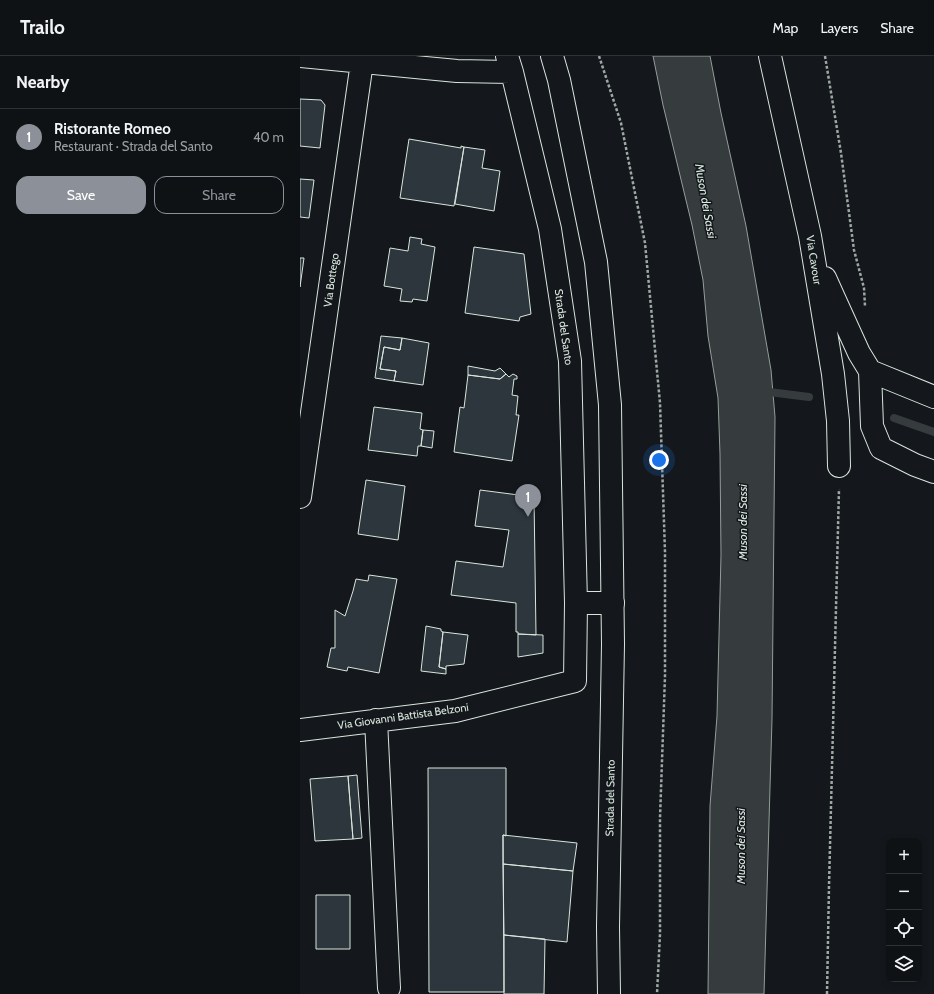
<!DOCTYPE html>
<html lang="en">
<head>
<meta charset="utf-8">
<style>
	:root { --surface:#0f1215; --page:#181b1e; --text:#f1f3f6; --muted:#9b9ea0; --line:#2f3234; --accent:#8c9099 }
	body { margin:0; font-family:Cabin,sans-serif; background:var(--page); color:var(--text) }
	.controls { position:absolute; right:12px; bottom:12px; display:grid; overflow:hidden; border-radius:8px; box-shadow:0 2px 6px #0003 }
	.controls button { width:36px; height:36px; display:grid; place-items:center; padding:0; border:0; border-bottom:1px solid var(--line); background:var(--surface); color:var(--text); font:20px sans-serif }
	.you { position:absolute; left:359px; top:404px; width:14px; height:14px; margin:-10px; border:3px solid #fff; border-radius:50%; background:#1a73e8; box-shadow:0 0 0 6px #1a73e833 }
	.badge { display:grid; place-items:center; width:26px; height:26px; border-radius:50%; background:var(--accent); color:#fff; font-size:13px; font-weight:700 }
	.pin { position:absolute; translate:-50% -33px; filter:drop-shadow(0 1px 2px #0008) }
	.pin::after { content:''; position:absolute; top:21px; width:14px; height:12px; background:inherit; clip-path:polygon(0 0,100% 0,50% 100%) }
	.list { margin:0; padding:0; list-style:none }
	h2 { display:flex; justify-content:space-between; align-items:center; height:52px; margin:0; padding:0 16px; font-size:17px }
	h2 small { font-size:13px; font-weight:400; color:var(--muted) }
	.list li { display:grid; grid-template-columns:26px 1fr auto; gap:12px; align-items:center; box-sizing:border-box; height:56px; padding:0 16px; border-top:1px solid var(--line) }
	.list b { display:block; font-size:15px; white-space:nowrap }
	.list p { margin:0; font-size:13px; white-space:nowrap; color:var(--muted) }
	.list em { font-size:13px; font-style:normal; color:var(--muted) }
	.actions { display:flex; gap:8px; padding:12px 16px }
	.actions a { flex:1; padding:9px 0; border:1px solid var(--accent); border-radius:12px; text-align:center; font-size:14px; color:var(--accent) }
	.actions .main { background:var(--accent); color:#fff }
	.icon { flex:none; width:22px; height:22px; fill:none; stroke:currentColor; stroke-width:2; stroke-linecap:round; stroke-linejoin:round }
	.map { position:relative; flex:none; width:634px; height:938px; overflow:hidden }
	header { display:flex; align-items:center; gap:24px; box-sizing:border-box; height:56px; padding:0 20px; background:var(--surface); border-bottom:1px solid var(--line) }
	header strong { font-size:19px }
	nav { display:flex; gap:22px; margin-inline-start:auto; font-size:14px }
	main { display:flex }
	aside { flex:1; background:var(--surface) }
	.map>svg:first-child { display:block }
	.water { fill:#363b3e; stroke:#939e99 }
	.lines { fill:none; stroke-linecap:round; stroke-linejoin:round }
	.stream { stroke:#363b3e; stroke-width:8 }
	.building { fill:#2c363c; stroke:#d8e6dc }
	.minor-casing { stroke:#d8e6dc; stroke-width:24 }
	.major-casing { stroke:#d8e6dc; stroke-width:24 }
	.path { stroke:#9da8a2; stroke-width:2.5; stroke-dasharray:3 2; stroke-linecap:butt }
	.minor { stroke:#14181c; stroke-width:22 }
	.major { stroke:#14181c; stroke-width:22 }
	.labels { text-anchor:middle; dominant-baseline:central; stroke-width:3; stroke-linejoin:round; paint-order:stroke }
	.street-label { font-size:11px; fill:#d8e6dc; stroke:#14181c }
	.water-label { font-size:12px; font-style:italic; fill:#d8e6dc; stroke:#14181c }
</style>
</head>
<body>
<header>
<strong>Trailo</strong>
<nav><a>Map</a><a>Layers</a><a>Share</a></nav>
</header>
<main>
<aside>
<h2>Nearby<small></small></h2>
<ul class="list">
<li><span class="badge">1</span><div><b>Ristorante Romeo</b><p>Restaurant · Strada del Santo</p></div><em>40 m</em></li>
</ul>
<div class="actions"><a class="main">Save</a><a>Share</a></div>
</aside>
<div class="map">
<svg width="634" height="938" viewBox="0 0 634 938">
	<rect width="100%" height="100%" fill="#14181c"/>
	<path class="water" d="M353 0H410L421 57 446 170 471 314 475 361 472 663 464 938H408L410 750 417 660 421 499 420 398 418 342 408 280 403 224 392 169 363 49Z"/>
	<g class="lines">
		<path class="stream" d="M465 339 469 336 509 341
			M594 362 634 376"/>
	</g>
	<path class="building" d="M0 43 21 44 25 49 20 92 0 90Z
		M109 83 161 92V90L164 91 154 150 100 142Z
		M164 91 185 94 182 112 200 115 194 155 155 148Z
		M0 123 14 124 9 162 0 161Z
		M110 181 122 183 121 188 135 191 127 245 113 243 112 246 100 245 102 233 84 230 90 192 108 195Z
		M174 191 224 198 231 258 220 261 219 265 165 257Z
		M0 202H4L0 231Z
		M81 280 102 282 100 294 84 291 80 313 96 315 94 325 75 322Z
		M102 282 129 287 123 329 94 325 96 315 80 313 84 291 100 294Z
		M168 310 195 315 200 312 206 318 200 323 168 319Z
		M206 318 209 321 213 318 217 320V323H214L212 339 218 340 216 359H219L212 405 154 396 160 351 164 352 168 319 200 323Z
		M74 351 122 357 120 373 123 374 121 390H118L117 400 68 394Z
		M123 374 134 375 132 392 121 390Z
		M66 424 105 430 98 484 58 478Z
		M180 434 234 441 236 579 218 578V576H216V547L151 539 156 505 203 511 209 474 175 470Z
		M69 519 97 523 79 617 48 611 47 615 27 611 31 592H35V554L45 560 53 535 56 523 68 525Z
		M126 570 141 573V575L143 576 139 611 146 613V618L121 615Z
		M143 576 168 579 164 608 146 610V613L139 611Z
		M218 578 243 579V597L218 601Z
		M128 712H206V780L203 779 204 936H129Z
		M57 719 62 782 53 783 48 720Z
		M48 720 53 783 15 785 10 723Z
		M203 779 277 787 273 815 203 808Z
		M203 808 273 815 267 886 204 879Z
		M16 839H50V893H16Z
		M204 879 245 883 244 938H204Z"/>
	<g class="lines">
		<defs>
			<path id="minor" d="M0 0 157 15 212 16
				M470 0 510 180 533 318 538 365 539 410
				M525 222 534 242 559 297 570 315 634 341
				M570 315 572 370 581 392 615 409 634 416
				M0 441 62 6
				M276 547H313
				M76 664 89 932
				M0 674 155 655 275 625 276 547 270 305 250 173 212 16 207 0"/>
			<path id="major" d="M252 0 259 24 296 206 310 349 313 588 308 871 309 938"/>
		</defs>
		<use href="#minor" class="minor-casing"/>
		<use href="#major" class="major-casing"/>
		<path class="path" d="M299 0 321 67 345 187 360 347 365 496V620L360 762V878L357 938
			M525 0 541 97 554 194 564 232 565 250
			M527 938 529 830 539 433"/>
		<use href="#minor" class="minor"/>
		<use href="#major" class="major"/>
	</g>
	<g class="labels">
		<g class="street-label">
			<text transform="translate(514 204) rotate(81)">Via Cavour</text>
			<text transform="translate(31 224) rotate(-82)">Via Bottego</text>
			<text transform="translate(264 271) rotate(82)">Strada del Santo</text>
			<text transform="translate(103 660) rotate(-8)">Via Giovanni Battista Belzoni</text>
			<text transform="translate(310 742) rotate(-89)">Strada del Santo</text>
		</g>
		<g class="water-label">
			<text transform="translate(406 145) rotate(80)">Muson dei Sassi</text>
			<text transform="translate(442 466) rotate(-90)">Muson dei Sassi</text>
			<text transform="translate(440 790) rotate(-90)">Muson dei Sassi</text>
		</g>
	</g>
</svg>
<div class="controls">
<button>+</button>
<button>−</button>
<button><svg class="icon" aria-label="locate" viewBox="0 0 24 24"><circle cx="12" cy="12" r="6"/><path d="M12 2v4M12 18v4M2 12h4M18 12h4"/></svg></button>
<button><svg class="icon" aria-label="layers" viewBox="0 0 24 24"><path d="M12 4l9 5-9 5-9-5zM3 14l9 5 9-5"/></svg></button>
</div>
<div class="you"></div>
<div class="pin badge" style="left:228px;top:461px">1</div>
</div>
</main>
</body>
</html>
